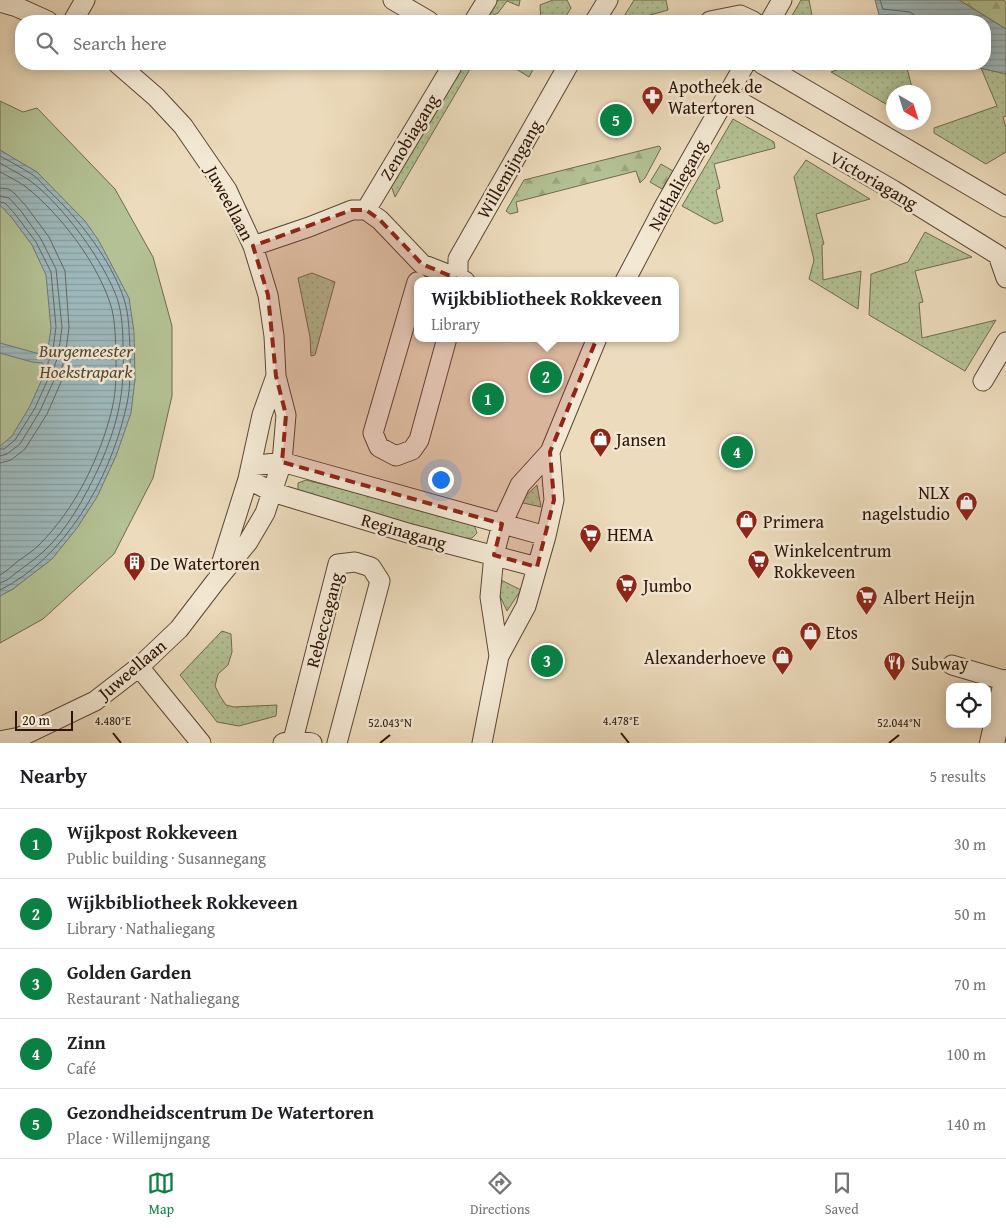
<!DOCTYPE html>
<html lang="en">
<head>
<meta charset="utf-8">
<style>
	:root { --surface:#fff; --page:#f2f2f2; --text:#202124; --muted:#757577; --line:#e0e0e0; --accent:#0b8043 }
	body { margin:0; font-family:"Gentium Book Plus",serif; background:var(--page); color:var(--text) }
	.controls { position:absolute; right:15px; bottom:15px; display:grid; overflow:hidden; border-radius:10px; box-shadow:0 2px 12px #0003 }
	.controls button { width:45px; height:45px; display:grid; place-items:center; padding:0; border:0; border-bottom:1px solid var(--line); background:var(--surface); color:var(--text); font:25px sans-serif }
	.compass { position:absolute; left:886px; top:85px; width:45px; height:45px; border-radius:50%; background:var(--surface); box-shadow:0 2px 12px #0003; rotate:141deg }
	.scale { position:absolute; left:15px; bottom:12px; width:58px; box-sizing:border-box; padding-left:5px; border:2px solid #2c1408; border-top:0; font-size:14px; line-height:18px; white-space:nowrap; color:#2c1408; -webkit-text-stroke:4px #f3e8d3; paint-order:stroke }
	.you { position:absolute; left:440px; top:479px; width:18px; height:18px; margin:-12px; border:4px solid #fff; border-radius:50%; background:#1a73e8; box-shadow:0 0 0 8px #1a73e833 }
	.badge { display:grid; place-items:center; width:32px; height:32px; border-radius:50%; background:var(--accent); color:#fff; font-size:16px; font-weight:700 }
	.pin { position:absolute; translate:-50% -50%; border:2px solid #fff; box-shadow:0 1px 5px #0006 }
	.popup { position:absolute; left:414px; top:277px; width:265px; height:65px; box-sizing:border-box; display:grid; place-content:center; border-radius:10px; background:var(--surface); filter:drop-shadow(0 1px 4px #0005); font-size:16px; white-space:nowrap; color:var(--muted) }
	.popup b { font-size:19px; color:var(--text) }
	.popup::after { content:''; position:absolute; left:50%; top:100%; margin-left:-10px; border:10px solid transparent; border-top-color:var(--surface) }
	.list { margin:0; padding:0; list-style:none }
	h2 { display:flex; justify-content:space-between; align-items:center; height:65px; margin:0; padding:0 20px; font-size:21px }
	h2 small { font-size:16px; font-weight:400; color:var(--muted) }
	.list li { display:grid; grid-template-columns:32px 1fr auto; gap:15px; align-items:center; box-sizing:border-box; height:70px; padding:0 20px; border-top:1px solid var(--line) }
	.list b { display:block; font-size:19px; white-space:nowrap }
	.list p { margin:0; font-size:16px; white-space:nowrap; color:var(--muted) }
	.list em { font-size:16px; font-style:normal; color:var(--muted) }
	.icon { flex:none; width:28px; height:28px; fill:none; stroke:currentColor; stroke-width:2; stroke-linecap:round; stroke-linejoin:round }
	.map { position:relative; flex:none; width:1006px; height:743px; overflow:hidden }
	.search { position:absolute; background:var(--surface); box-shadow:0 2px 12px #0003; left:15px; right:15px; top:15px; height:55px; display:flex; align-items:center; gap:12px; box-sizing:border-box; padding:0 18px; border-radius:20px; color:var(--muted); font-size:19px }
	.sheet { height:415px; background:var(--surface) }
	nav { display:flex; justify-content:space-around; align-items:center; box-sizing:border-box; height:70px; border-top:1px solid var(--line); background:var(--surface); font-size:14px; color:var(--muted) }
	nav a { display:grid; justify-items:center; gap:2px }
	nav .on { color:var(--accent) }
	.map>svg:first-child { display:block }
	.grass { fill:url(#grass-dots); stroke:#706a4e }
	.forest { fill:url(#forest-firs); stroke:#706a4e }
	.green { fill:#b3c194; stroke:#706a4e }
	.water { fill:url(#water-rules); stroke:#707673 }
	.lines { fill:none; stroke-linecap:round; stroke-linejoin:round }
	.shore { stroke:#646662; stroke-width:1 }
	.minor-casing { stroke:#5c4635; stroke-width:21 }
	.tertiary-casing { stroke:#5c4635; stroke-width:26 }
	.minor { stroke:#f3e8d3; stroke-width:19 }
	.tertiary { stroke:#f3e8d3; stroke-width:24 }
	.marked { fill:#8f2418; fill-opacity:0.2; stroke:#8f2418; stroke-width:4; stroke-dasharray:10 6; stroke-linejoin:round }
	.ticks { fill:none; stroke:#2c1408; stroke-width:2 }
	.labels { text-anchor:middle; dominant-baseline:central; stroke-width:5; stroke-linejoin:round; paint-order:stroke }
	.poi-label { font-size:18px; fill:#2c1408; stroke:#f3e8d3; text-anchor:start }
	.street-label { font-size:18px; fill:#2c1408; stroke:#f3e8d3 }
	.park-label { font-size:18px; font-style:italic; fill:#544832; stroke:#f3e8d3 }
	.ticks-label { font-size:12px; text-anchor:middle; fill:#2c1408; stroke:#f3e8d3; stroke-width:5; stroke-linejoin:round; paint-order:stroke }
</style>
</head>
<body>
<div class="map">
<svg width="1006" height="743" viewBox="0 0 1006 743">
	<defs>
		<pattern id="grass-dots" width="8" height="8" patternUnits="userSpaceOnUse" patternTransform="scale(1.25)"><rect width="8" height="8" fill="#b3c194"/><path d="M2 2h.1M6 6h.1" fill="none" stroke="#9aa57e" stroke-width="1.8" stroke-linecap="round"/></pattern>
		<pattern id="forest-firs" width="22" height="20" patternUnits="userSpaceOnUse" patternTransform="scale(1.25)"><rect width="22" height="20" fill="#b3c194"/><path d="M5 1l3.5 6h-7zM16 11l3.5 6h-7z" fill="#9aa57e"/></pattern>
		<pattern id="water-rules" width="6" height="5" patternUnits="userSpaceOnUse" patternTransform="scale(1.25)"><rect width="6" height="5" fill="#9db8bb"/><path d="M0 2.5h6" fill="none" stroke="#879d9f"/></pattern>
	</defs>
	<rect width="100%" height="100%" fill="#ecdbbc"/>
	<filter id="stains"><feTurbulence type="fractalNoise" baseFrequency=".004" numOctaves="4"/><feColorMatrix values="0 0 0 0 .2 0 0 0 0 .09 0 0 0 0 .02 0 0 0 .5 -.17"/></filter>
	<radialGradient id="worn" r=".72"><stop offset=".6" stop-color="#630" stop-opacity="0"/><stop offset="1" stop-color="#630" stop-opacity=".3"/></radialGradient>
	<path class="grass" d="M498 0H520L519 6 507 1 498 13 487 18Z
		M553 0H567L571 8 563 21H541L540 5Z
		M634 0H666L668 10 629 21H621Z
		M801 0H809L813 21H789Z
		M879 15C892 15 905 14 916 21H883Z
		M460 64H473L395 197 392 188 389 186Z
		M508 64H536L529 77Z
		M854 64H906L913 92H894L893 105 891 107 831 72Z
		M981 68 1006 74V116L1003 117 1006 128V152L986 164 934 133V128L997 106Z
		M733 119 774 142 775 148 714 164 720 188 716 190 723 221 715 224 682 206Z
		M806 160 870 199 816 214 824 244 822 245 823 280 861 271 858 309 809 279 814 260 794 177Z
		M925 232 972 257 915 271 923 302 919 303 922 338 996 320 965 371 869 315 871 274 908 262Z
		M312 273 335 282 315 355 311 356 310 337 298 278Z
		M306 480 473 522 477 533 472 538 460 539 298 492V483Z
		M537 485 541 507 519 502Z
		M499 579 521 590 507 611 498 592Z
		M222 631 231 634 232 652 228 665 218 674 215 686 220 696 226 705 234 707 277 705 276 716 239 726 217 722 180 675Z"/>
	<path class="forest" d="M959 0H1003L1006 2V29Z
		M659 146 661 148 645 178 640 183 636 171 516 202 518 212 510 214 506 211 524 180Z
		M661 164 673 171 662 189 650 182Z"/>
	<path class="green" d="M0 101 23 112 37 108 115 189 153 257 172 326V396L153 478 114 554 43 619 0 643Z"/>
	<path class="water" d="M875 0H959L1006 29V74L976 67 975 64H985V21H916C905 14 892 15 879 15Z
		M0 150 37 172 85 221 99 241 129 298 134 332 135 379 131 413 116 456 97 497 77 528 52 559 13 589 0 596V446L12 436 30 406 43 377V363L32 362 0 353V343L47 356 51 328 46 275 32 245 12 218 0 205Z"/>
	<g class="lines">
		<path class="shore" d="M880 0 883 9 910 12 916 16 918 21
			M0 156C11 162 22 168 33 175 39 179 44 186 49 191 79 219 111 260 124 299 129 314 129 332 130 348 130 370 131 391 125 412 109 480 65 558 0 590
			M0 163C10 169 20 174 29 180 62 204 105 262 118 301 122 315 123 332 123 346 125 393 118 424 99 467 85 497 68 529 43 552 32 562 19 570 7 580L0 583
			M0 172C9 177 18 181 26 187 61 215 96 261 110 303 115 317 115 334 116 348 116 368 117 389 112 409 100 458 75 509 39 545 33 551 25 556 18 561 12 566 7 571 0 575
			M0 188 9 189 15 194 26 206 49 237 65 271 69 327 65 358 62 367 61 382 47 414 25 449 11 460 0 463
			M0 196 9 198 21 211 41 239 56 269 62 327 58 357 55 364 54 380 40 411 20 444 7 454 0 456
			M0 202 5 203 15 214 36 242 51 272 56 327 52 356 48 362V379L35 408 15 440 4 449H0"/>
		<defs>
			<path id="minor" d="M393 0 429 21
				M0 2 17 7 48 21
				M73 21 85 0
				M474 21 487 0
				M595 21 608 0
				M710 21 740 15 753 21
				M770 21 782 0
				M762 64 1006 207
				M727 94 893 190 998 255 1006 278
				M366 210 451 68V64
				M253 246 309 227 352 210H366L380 220 422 264 465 281
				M458 281V259L569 64
				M625 281 665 205 745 64
				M417 282 373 433 379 447 396 456 412 450 419 440 447 338
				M983 381 1006 342
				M251 466 282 462 546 536
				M248 479 272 492 411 534 537 567
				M219 571 248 479 262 415 276 376
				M499 656 490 597 494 555 502 524 520 485 550 452 597 338
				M952 665 1006 681
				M139 667 201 743
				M293 740 338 564 355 562 371 567 380 581 337 743
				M0 741 20 737 95 701 139 667 179 629 215 582 248 542 265 513 282 462 286 415 276 376 274 336 268 295 253 246 227 190 183 126 156 97 118 64
				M283 743 293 740 312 743
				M482 743 499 656 526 606 546 536 554 500 550 452"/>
			<path id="tertiary" d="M992 743 1006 682"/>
		</defs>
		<use href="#minor" class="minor-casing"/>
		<use href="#tertiary" class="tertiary-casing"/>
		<use href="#minor" class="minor"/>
		<use href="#tertiary" class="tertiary"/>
	</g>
	<path class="marked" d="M352 210H366L380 220 422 264 597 338 550 452 554 500 537 567 494 555 502 524 282 462 286 415 276 376 268 295 253 246Z"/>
	<path class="ticks" d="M113 733 121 743M621 733 629 743M380 743 390 735M889 743 899 735"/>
	<defs>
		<symbol id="pharmacy-pin" viewBox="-11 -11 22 30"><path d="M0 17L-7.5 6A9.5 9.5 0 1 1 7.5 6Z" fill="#8f2418" stroke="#f3e8d3"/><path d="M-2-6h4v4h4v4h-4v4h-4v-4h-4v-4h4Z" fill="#fff"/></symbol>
		<symbol id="shop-pin" viewBox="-11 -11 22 30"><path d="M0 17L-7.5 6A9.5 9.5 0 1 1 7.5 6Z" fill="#8f2418" stroke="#f3e8d3"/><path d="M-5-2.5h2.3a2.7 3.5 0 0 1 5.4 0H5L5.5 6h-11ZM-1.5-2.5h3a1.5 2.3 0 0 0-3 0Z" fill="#fff"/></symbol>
		<symbol id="supermarket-pin" viewBox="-11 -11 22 30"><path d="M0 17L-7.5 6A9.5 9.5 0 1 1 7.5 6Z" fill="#8f2418" stroke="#f3e8d3"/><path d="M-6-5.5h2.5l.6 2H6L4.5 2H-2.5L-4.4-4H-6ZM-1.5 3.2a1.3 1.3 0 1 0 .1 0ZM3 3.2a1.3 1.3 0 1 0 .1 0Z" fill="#fff"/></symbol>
		<symbol id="building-pin" viewBox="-11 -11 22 30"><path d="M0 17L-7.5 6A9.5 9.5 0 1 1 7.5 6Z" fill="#8f2418" stroke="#f3e8d3"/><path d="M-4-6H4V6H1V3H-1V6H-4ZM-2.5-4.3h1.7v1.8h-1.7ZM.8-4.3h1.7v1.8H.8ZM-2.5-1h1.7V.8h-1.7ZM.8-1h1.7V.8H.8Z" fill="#fff"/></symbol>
		<symbol id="restaurant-pin" viewBox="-11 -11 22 30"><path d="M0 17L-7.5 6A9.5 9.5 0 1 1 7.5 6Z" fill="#8f2418" stroke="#f3e8d3"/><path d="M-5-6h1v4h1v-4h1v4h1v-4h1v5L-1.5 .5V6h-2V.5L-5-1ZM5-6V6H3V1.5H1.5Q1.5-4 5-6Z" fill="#fff"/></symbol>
	</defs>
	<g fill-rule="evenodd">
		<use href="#pharmacy-pin" x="640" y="84" width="25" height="34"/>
		<use href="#shop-pin" x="588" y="426" width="25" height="34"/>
		<use href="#shop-pin" x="954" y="490" width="25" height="34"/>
		<use href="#shop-pin" x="734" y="508" width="25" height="34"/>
		<use href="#supermarket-pin" x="578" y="522" width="25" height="34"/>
		<use href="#supermarket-pin" x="746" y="548" width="25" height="34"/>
		<use href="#building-pin" x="122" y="550" width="25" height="34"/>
		<use href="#supermarket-pin" x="614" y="572" width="25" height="34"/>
		<use href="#supermarket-pin" x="854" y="584" width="25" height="34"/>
		<use href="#shop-pin" x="798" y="620" width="25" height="34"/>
		<use href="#shop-pin" x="770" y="644" width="25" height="34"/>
		<use href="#restaurant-pin" x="882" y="650" width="25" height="34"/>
	</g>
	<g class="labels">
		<g class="poi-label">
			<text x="668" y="86">Apotheek de<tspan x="668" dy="21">Watertoren</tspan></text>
			<text x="616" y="439">Jansen</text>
			<text x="950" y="492" text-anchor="end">NLX<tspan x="950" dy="21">nagelstudio</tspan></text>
			<text x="763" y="521">Primera</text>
			<text x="607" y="534">HEMA</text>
			<text x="774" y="550">Winkelcentrum<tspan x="774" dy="21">Rokkeveen</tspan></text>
			<text x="150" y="563">De Watertoren</text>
			<text x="643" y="585">Jumbo</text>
			<text x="883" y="597">Albert Heijn</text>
			<text x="826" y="632">Etos</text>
			<text x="766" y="657" text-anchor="end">Alexanderhoeve</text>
			<text x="911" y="663">Subway</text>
		</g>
		<g class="street-label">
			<text transform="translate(409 137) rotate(-59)">Zenobiagang</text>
			<text transform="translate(509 169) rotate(-60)">Willemijngang</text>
			<text transform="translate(874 180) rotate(30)">Victoriagang</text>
			<text transform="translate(677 185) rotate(-61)">Nathaliegang</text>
			<text transform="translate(230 203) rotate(62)">Juweellaan</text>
			<text transform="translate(404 531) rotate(16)">Reginagang</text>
			<text transform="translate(324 620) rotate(-75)">Rebeccagang</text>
			<text transform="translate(132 669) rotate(-40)">Juweellaan</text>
		</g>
		<g class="park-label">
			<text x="86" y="350">Burgemeester<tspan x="86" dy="21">Hoekstrapark</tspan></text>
		</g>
	</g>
	<g class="ticks-label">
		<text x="113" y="725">4.480°E</text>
		<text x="621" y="725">4.478°E</text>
		<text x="390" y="727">52.043°N</text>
		<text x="899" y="727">52.044°N</text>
	</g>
	<rect width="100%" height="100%" filter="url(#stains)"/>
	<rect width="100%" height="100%" fill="url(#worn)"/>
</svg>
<div class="controls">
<button><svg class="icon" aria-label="locate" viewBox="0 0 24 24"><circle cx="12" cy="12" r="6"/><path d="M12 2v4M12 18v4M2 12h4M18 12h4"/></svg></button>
</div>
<svg class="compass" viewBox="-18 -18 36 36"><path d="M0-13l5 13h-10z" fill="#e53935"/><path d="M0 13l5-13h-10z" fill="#757577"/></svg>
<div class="scale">20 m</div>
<div class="you"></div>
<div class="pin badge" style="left:488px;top:399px">1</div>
<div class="pin badge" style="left:546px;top:377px">2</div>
<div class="popup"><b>Wijkbibliotheek Rokkeveen</b>Library</div>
<div class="pin badge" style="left:547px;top:661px">3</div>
<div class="pin badge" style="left:737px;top:452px">4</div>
<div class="pin badge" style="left:616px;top:120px">5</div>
<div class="search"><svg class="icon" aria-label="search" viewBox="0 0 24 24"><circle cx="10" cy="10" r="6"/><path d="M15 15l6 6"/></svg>Search here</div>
</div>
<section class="sheet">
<h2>Nearby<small>5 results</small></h2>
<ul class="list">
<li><span class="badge">1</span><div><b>Wijkpost Rokkeveen</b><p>Public building · Susannegang</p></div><em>30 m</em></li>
<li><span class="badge">2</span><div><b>Wijkbibliotheek Rokkeveen</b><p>Library · Nathaliegang</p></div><em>50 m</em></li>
<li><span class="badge">3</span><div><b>Golden Garden</b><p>Restaurant · Nathaliegang</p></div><em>70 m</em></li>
<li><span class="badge">4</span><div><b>Zinn</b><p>Café</p></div><em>100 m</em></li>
<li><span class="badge">5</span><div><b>Gezondheidscentrum De Watertoren</b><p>Place · Willemijngang</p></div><em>140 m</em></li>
</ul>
</section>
<nav>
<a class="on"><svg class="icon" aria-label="map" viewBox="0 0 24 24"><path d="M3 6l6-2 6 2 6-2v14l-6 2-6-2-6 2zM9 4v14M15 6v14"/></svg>Map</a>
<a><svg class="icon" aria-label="directions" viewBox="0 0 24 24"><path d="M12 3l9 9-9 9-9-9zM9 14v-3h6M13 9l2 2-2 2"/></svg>Directions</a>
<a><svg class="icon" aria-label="saved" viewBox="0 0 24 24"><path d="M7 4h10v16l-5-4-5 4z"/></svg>Saved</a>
</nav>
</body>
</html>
